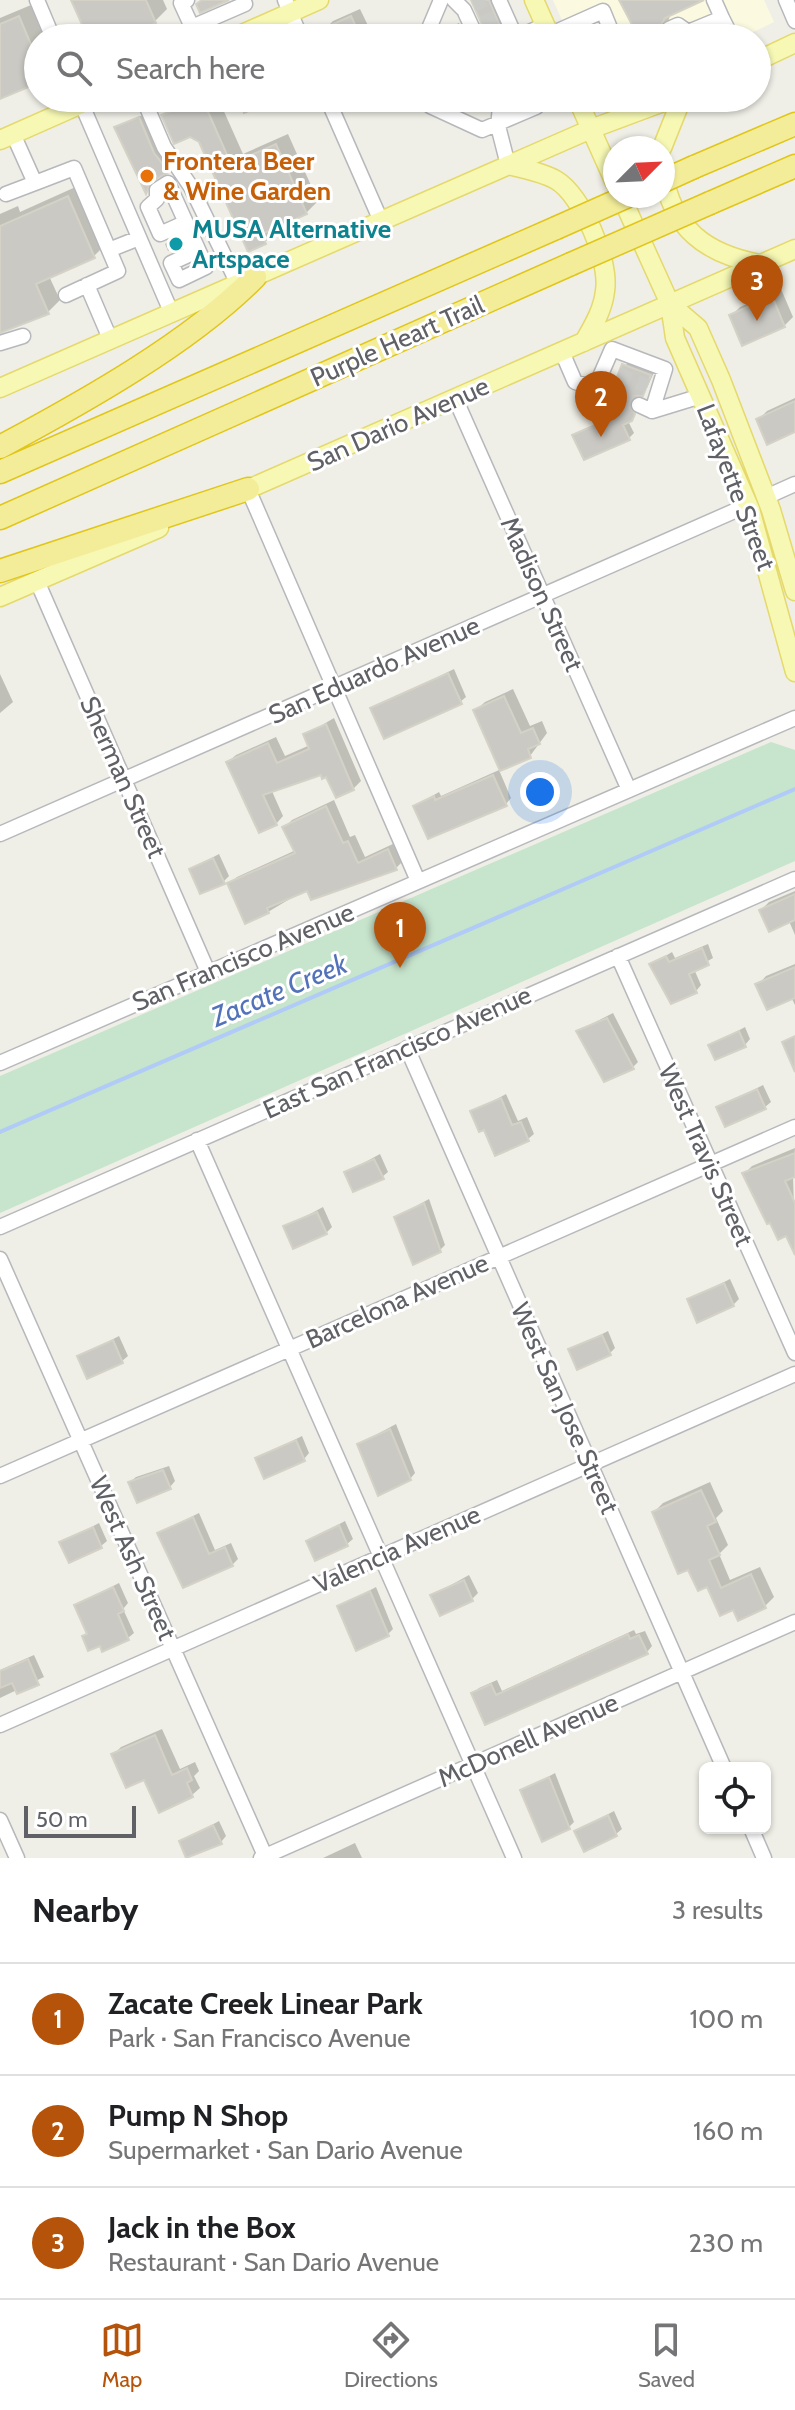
<!DOCTYPE html>
<html lang="en">
<head>
<meta charset="utf-8">
<style>
	:root { --surface:#fff; --page:#f6f6f6; --text:#202124; --muted:#757577; --line:#e0e0e0; --accent:#b45309 }
	body { margin:0; font-family:Cabin,sans-serif; background:var(--page); color:var(--text) }
	.controls { position:absolute; right:24px; bottom:24px; display:grid; overflow:hidden; border-radius:12px; box-shadow:0 2px 6px #0004 }
	.controls button { width:72px; height:72px; display:grid; place-items:center; padding:0; border:0; border-bottom:2px solid var(--line); background:var(--surface); color:var(--text); font:40px sans-serif }
	.compass { position:absolute; left:603px; top:136px; width:72px; height:72px; border-radius:50%; background:var(--surface); box-shadow:0 2px 6px #0004; rotate:66deg }
	.scale { position:absolute; left:24px; bottom:20px; width:112px; box-sizing:border-box; padding-left:8px; border:4px solid #5f6166; border-top:0; font-size:22px; line-height:28px; white-space:nowrap; color:#5f6166; -webkit-text-stroke:6px #fff; paint-order:stroke }
	.you { position:absolute; left:540px; top:792px; width:28px; height:28px; margin:-20px; border:6px solid #fff; border-radius:50%; background:#1a73e8; box-shadow:0 0 0 12px #1a73e833 }
	.badge { display:grid; place-items:center; width:52px; height:52px; border-radius:50%; background:var(--accent); color:#fff; font-size:26px; font-weight:700 }
	.pin { position:absolute; translate:-50% -66px; filter:drop-shadow(0 2px 4px #0008) }
	.pin::after { content:''; position:absolute; top:42px; width:28px; height:24px; background:inherit; clip-path:polygon(0 0,100% 0,50% 100%) }
	.list { margin:0; padding:0; list-style:none }
	h2 { display:flex; justify-content:space-between; align-items:center; height:104px; margin:0; padding:0 32px; font-size:34px }
	h2 small { font-size:26px; font-weight:400; color:var(--muted) }
	.list li { display:grid; grid-template-columns:52px 1fr auto; gap:24px; align-items:center; box-sizing:border-box; height:112px; padding:0 32px; border-top:2px solid var(--line) }
	.list b { display:block; font-size:30px; white-space:nowrap }
	.list p { margin:0; font-size:26px; white-space:nowrap; color:var(--muted) }
	.list em { font-size:26px; font-style:normal; color:var(--muted) }
	.icon { flex:none; width:44px; height:44px; fill:none; stroke:currentColor; stroke-width:2; stroke-linecap:round; stroke-linejoin:round }
	.map { position:relative; flex:none; width:795px; height:1858px; overflow:hidden }
	.search { position:absolute; background:var(--surface); box-shadow:0 2px 6px #0004; left:24px; right:24px; top:24px; height:88px; display:flex; align-items:center; gap:20px; box-sizing:border-box; padding:0 28px; border-radius:44px; color:var(--muted); font-size:30px }
	.sheet { height:440px; background:var(--surface) }
	nav { display:flex; justify-content:space-around; align-items:center; box-sizing:border-box; height:112px; border-top:2px solid var(--line); background:var(--surface); font-size:22px; color:var(--muted) }
	nav a { display:grid; justify-items:center; gap:4px }
	nav .on { color:var(--accent) }
	.map>svg:first-child { display:block }
	.commercial { fill:#fbfae1 }
	.green { fill:#c7e4cc }
	.shadow { fill:#0003 }
	.lines { fill:none; stroke-linecap:round; stroke-linejoin:round }
	.stream { stroke:#b0cbf7; stroke-width:4 }
	.building { fill:#cbc9c4; stroke:#d4d2c6; stroke-width:2 }
	.minor-tunnel { stroke:#cbccc7; stroke-width:14; stroke-dasharray:14 7; stroke-linecap:butt }
	.minor-casing { stroke:#b7b8bc; stroke-width:17 }
	.major-casing { stroke:#e5d96b; stroke-width:21 }
	.highway-casing { stroke:#e1c616; stroke-width:25 }
	.minor { stroke:#fff; stroke-width:14 }
	.major { stroke:#f6f8b4; stroke-width:18 }
	.highway { stroke:#f3ed9a; stroke-width:22 }
	.highway-bridge-casing { stroke:#e1c616; stroke-width:25; stroke-linecap:butt }
	.highway-bridge { stroke:#f3ed9a; stroke-width:22 }
	.food-dot { fill:#e8710a; stroke:#fff; stroke-width:3 }
	.culture-dot { fill:#0f9aa8; stroke:#fff; stroke-width:3 }
	.labels { text-anchor:middle; dominant-baseline:central; stroke-width:6; stroke-linejoin:round; paint-order:stroke }
	.food-label { font-size:26px; font-weight:bold; fill:#c56008; stroke:#fff; text-anchor:start }
	.culture-label { font-size:26px; font-weight:bold; fill:#0d838f; stroke:#fff; text-anchor:start }
	.street-label { font-size:26px; fill:#5f6166; stroke:#fff }
	.water-label { font-size:28px; font-style:italic; fill:#5372b9; stroke:#fff }
</style>
</head>
<body>
<div class="map">
<svg width="795" height="1858" viewBox="0 0 795 1858">
	<rect width="100%" height="100%" fill="#efefe7"/>
	<path class="commercial" d="M553 0H764L774 22 741 38H570Z"/>
	<path class="green" d="M771 742 795 750V861L0 1213V1076Z"/>
	<path class="shadow" d="M73 0H163L167 9 155 21 116 38H90Z
		M474 0H501L523 38H491Z
		M623 0H700L671 13 668 22 686 38H640Z
		M31 5 45 38H38V81L0 97V18Z
		M360 9 374 38H328L324 30 333 21Z
		M459 23 466 38H440L450 27Z
		M603 30 607 38H587L588 36Z
		M188 98H218L243 154 288 134 318 201 306 213 275 226 277 230 265 242 201 141 164 116 176 104Z
		M143 115 171 167 153 179 147 191 120 125Z
		M80 185 106 244 94 256 49 276 60 300 48 312 0 325V214L18 206 20 212Z
		M181 234 184 241 168 251 165 244Z
		M781 289 793 317 784 326 731 316 740 307Z
		M629 360 655 370 647 388 634 394 639 408 628 421 634 433 629 438 575 435 610 417 608 403 613 398H621L622 389 616 383Z
		M795 398V432L768 442 758 420 767 411Z
		M454 669 466 697 460 702 373 709Z
		M0 674 13 702 0 713Z
		M513 689 530 726 542 721 547 733 530 756 476 710 485 702Z
		M334 718 361 781 353 789 322 772 293 785 291 780 271 789 283 816 276 824 228 762 236 755 276 737 285 756 310 745 305 735Z
		M499 770 511 798 506 804 415 806 439 792 441 796Z
		M334 800 350 837 355 835 365 857 395 843 403 861 396 868 308 888 268 912 229 884 237 877 296 850 285 827 292 820Z
		M219 854 229 876 223 882 191 869Z
		M795 891V935L789 921 761 910 769 902Z
		M708 944 713 958 694 969 701 985 696 991 652 964 672 952 675 958Z
		M795 964V1005L791 997 758 985 766 976Z
		M613 1013 638 1062 633 1067 592 1050 587 1052 578 1031Z
		M745 1027 750 1039 745 1045 710 1046Z
		M763 1085 771 1102 765 1107 718 1108Z
		M506 1094 518 1121 527 1117 534 1134 528 1139 485 1127 473 1112Z
		M795 1148 793 1175 795 1243 745 1173 752 1166Z
		M380 1154 388 1172 382 1177 347 1172Z
		M429 1199 445 1245 440 1250 396 1217Z
		M323 1207 332 1227 326 1233 286 1227Z
		M730 1279 739 1299 733 1305 689 1300Z
		M608 1331 615 1348 609 1354 571 1350Z
		M119 1336 128 1356 122 1361 79 1357Z
		M396 1424 415 1473 410 1479 359 1444Z
		M302 1436 309 1453 304 1459H257Z
		M169 1466 175 1481 170 1487 130 1482 136 1477Z
		M710 1482 723 1511 716 1518 728 1545 719 1554 730 1580 760 1567 774 1597 765 1606 734 1608 708 1584 654 1512 663 1503Z
		M199 1513 215 1550 231 1543 238 1559 232 1565 159 1533Z
		M345 1521 353 1539 347 1544 308 1541Z
		M99 1523 107 1541 101 1546 62 1543Z
		M469 1575 478 1593 472 1599 433 1595Z
		M119 1583 128 1603 123 1609 134 1633 128 1638 101 1643 84 1637 88 1632 76 1605Z
		M376 1587 393 1629 388 1634 339 1607Z
		M634 1630 636 1634 645 1631 652 1646 647 1652 486 1722 473 1694 479 1688 497 1680 502 1691Z
		M34 1655 44 1677 0 1698V1670Z
		M162 1729 180 1769 195 1762 199 1771 194 1776 200 1788 192 1795 145 1777 113 1755 121 1747Z
		M555 1773 574 1822 569 1827 523 1791Z
		M614 1811 622 1829 616 1834 577 1831Z
		M219 1821 226 1836 221 1842H181Z
		M355 1843 362 1858H323Z"/>
	<g class="lines">
		<path class="stream" d="M0 1132 795 789"/>
	</g>
	<path class="building" d="M71 0H146L156 23 121 38H88Z
		M202 0H229L200 13 196 4Z
		M471 0H489L505 38H488Z
		M619 0H704L665 18 659 29 665 38H639Z
		M19 16 38 61V83L0 99V24Z
		M351 16 361 38H325L322 29Z
		M202 98 231 164 276 144 307 214 262 234 266 244 248 252 199 142 190 137 174 144 161 115Z
		M238 98H279L244 113Z
		M443 98H479L475 111Z
		M139 117 154 153 169 172 151 182 146 194 114 127Z
		M68 196 95 258 36 284 49 314 0 333V226Z
		M772 296 785 327 742 346 729 315Z
		M622 364 651 375 643 396H634L630 402 635 414 632 421 623 425 630 440 584 460 572 435 609 419 604 408 606 402H613L619 397 620 390 614 384Z
		M795 401V432L767 445 756 419Z
		M448 673 462 704 384 739 370 708Z
		M504 696 521 733 533 728 540 744 528 749 531 758 500 771 473 710Z
		M326 724 354 790 336 798 326 777 322 779 321 775 263 795 277 825 259 833 226 762 268 743 277 763 309 749 303 734Z
		M493 775 507 806 428 839 413 806 434 796 435 800Z
		M326 806 343 843 348 841 358 863 388 849 397 870 311 900 307 891 267 908 269 913 245 924 227 883 295 853 282 827Z
		M213 858 225 884 200 894 189 869Z
		M795 894V920L769 932 759 910Z
		M702 948 709 965 689 974 697 993 671 1004 649 964 666 956 669 962Z
		M795 967V998L767 1010 755 984Z
		M607 1018 634 1069 604 1082 576 1031Z
		M739 1031 746 1047 715 1060 708 1045Z
		M795 1036V1072L782 1042Z
		M757 1089 766 1109 725 1127 716 1107Z
		M501 1098 512 1125 521 1122 529 1141 495 1156 484 1130 479 1132 470 1111Z
		M795 1153V1177L785 1181 795 1203V1255L786 1236 778 1240 770 1223 767 1224 742 1173Z
		M374 1159 384 1179 353 1192 344 1172Z
		M424 1203 441 1252 413 1265 394 1217Z
		M317 1212 327 1234 293 1249 283 1226Z
		M724 1283 734 1306 697 1323 687 1299Z
		M602 1335 611 1355 577 1370 568 1349Z
		M113 1340 123 1363 87 1379 77 1356Z
		M390 1429 411 1480 378 1496 357 1444Z
		M296 1440 305 1461 264 1479 255 1458Z
		M163 1470 171 1489 137 1503 128 1482Z
		M701 1490 716 1522 707 1526 720 1555 709 1560 721 1588 751 1574 766 1608 738 1621 733 1610 720 1616 707 1587 698 1591 688 1570 678 1574 652 1512Z
		M193 1517 209 1554 225 1547 233 1566 183 1588 157 1533Z
		M339 1525 348 1546 315 1561 306 1541Z
		M93 1527 102 1548 69 1563 59 1542Z
		M464 1580 473 1601 440 1616 430 1595Z
		M113 1587 124 1611 118 1614 129 1640 102 1652 100 1646 88 1651 82 1636 87 1634 74 1605Z
		M370 1591 389 1636 356 1651 337 1606Z
		M628 1634 630 1639 639 1635 648 1654 485 1725 471 1693 491 1684 496 1695Z
		M28 1659 39 1685 17 1694 12 1683 0 1688V1671Z
		M155 1735 172 1775 187 1768 192 1780 187 1783 193 1797 159 1813 144 1780 126 1788 111 1754Z
		M549 1777 570 1829 542 1842 520 1790Z
		M608 1815 617 1836 584 1852 574 1831Z
		M213 1825 222 1844 186 1858 179 1841Z"/>
	<g class="lines">
		<path class="minor-tunnel" d="M474 5 485 0
			M482 23 501 15
			M490 38 508 30
			M649 38 669 29
			M618 374 647 386
			M610 393 639 405"/>
		<defs>
			<path id="minor" d="M37 0 53 38
				M187 0 181 3 197 38
				M285 0 301 38
				M454 0 464 10 477 38
				M499 0 516 38
				M714 0 722 18
				M786 0 795 21
				M192 27 245 4
				M669 29 678 25 688 32
				M549 35 603 11 614 38
				M425 38 441 0
				M516 38 545 25
				M691 38 688 32 722 18 732 38
				M79 98 172 314
				M143 98 164 147 191 187 238 284
				M327 98 381 221
				M426 98 430 106 482 130 536 107 537 98
				M501 98 498 126 508 165
				M13 134 35 183 74 168 118 271 66 295
				M168 183 206 267 179 280 171 263 193 253 180 225 160 234 148 207 157 199V190Z
				M6 194 35 183
				M109 250 139 238
				M87 285 111 341
				M0 343 23 336
				M562 352 575 382 610 393
				M595 388 612 349 665 369 652 411 639 405
				M455 398 629 790
				M652 411 701 396
				M248 489 418 881
				M766 497 795 484
				M37 581 208 972
				M0 834 748 505
				M618 956 795 1353
				M407 1048 724 1768
				M0 1063 795 718
				M197 1140 514 1858
				M0 1227 795 879
				M0 1259 266 1858
				M0 1476 795 1127
				M0 1725 795 1374
				M0 1820 17 1858
				M751 1828 764 1858
				M261 1858 795 1622"/>
			<path id="major" d="M534 0 551 38
				M233 38 319 0
				M757 61 795 43
				M577 98 615 183
				M0 140 95 98
				M662 148 682 98
				M508 165C524 169 542 172 556 180 582 195 610 261 605 291 603 310 593 326 584 342
				M663 172C672 229 706 254 760 264
				M621 196 670 304 675 338 750 509 795 672
				M670 304 698 328 721 380 771 510 795 591
				M0 388 591 129 674 98
				M237 494 795 249
				M0 597 159 528"/>
			<path id="highway" d="M694 167 795 124
				M710 203 795 166
				M0 447C82 403 190 343 255 277
				M0 472 556 228
				M0 518 571 264
				M0 571 248 489"/>
		</defs>
		<use href="#minor" class="minor-casing"/>
		<use href="#major" class="major-casing"/>
		<use href="#highway" class="highway-casing"/>
		<use href="#minor" class="minor"/>
		<use href="#major" class="major"/>
		<use href="#highway" class="highway"/>
		<defs>
			<path id="highway-bridge" d="M663 181 694 167
				M556 228 628 196
				M571 264 710 203"/>
		</defs>
		<use href="#highway-bridge" class="highway-bridge-casing"/>
		<use href="#highway-bridge" class="highway-bridge"/>
	</g>
	<circle class="food-dot" cx="147" cy="176" r="8"/>
	<circle class="culture-dot" cx="176" cy="244" r="8"/>
	<g class="labels">
		<g class="food-label">
			<text x="163" y="161">Frontera Beer<tspan x="163" dy="30">&amp; Wine Garden</tspan></text>
		</g>
		<g class="culture-label">
			<text x="192" y="229">MUSA Alternative<tspan x="192" dy="30">Artspace</tspan></text>
		</g>
		<g class="street-label">
			<text transform="translate(397 341) rotate(-24)">Purple Heart Trail</text>
			<text transform="translate(398 424) rotate(-24)">San Dario Avenue</text>
			<text transform="translate(736 487) rotate(69)">Lafayette Street</text>
			<text transform="translate(542 594) rotate(66)">Madison Street</text>
			<text transform="translate(374 670) rotate(-24)">San Eduardo Avenue</text>
			<text transform="translate(123 777) rotate(66)">Sherman Street</text>
			<text transform="translate(243 957) rotate(-23)">San Francisco Avenue</text>
			<text transform="translate(397 1052) rotate(-24)">East San Francisco Avenue</text>
			<text transform="translate(706 1155) rotate(66)">West Travis Street</text>
			<text transform="translate(397 1301) rotate(-24)">Barcelona Avenue</text>
			<text transform="translate(565 1408) rotate(66)">West San Jose Street</text>
			<text transform="translate(397 1549) rotate(-24)">Valencia Avenue</text>
			<text transform="translate(133 1558) rotate(66)">West Ash Street</text>
			<text transform="translate(528 1740) rotate(-24)">McDonell Avenue</text>
		</g>
		<g class="water-label">
			<text transform="translate(279 990) rotate(-23)">Zacate Creek</text>
		</g>
	</g>
</svg>
<div class="controls">
<button><svg class="icon" aria-label="locate" viewBox="0 0 24 24"><circle cx="12" cy="12" r="6"/><path d="M12 2v4M12 18v4M2 12h4M18 12h4"/></svg></button>
</div>
<svg class="compass" viewBox="-18 -18 36 36"><path d="M0-13l5 13h-10z" fill="#e53935"/><path d="M0 13l5-13h-10z" fill="#757577"/></svg>
<div class="scale">50 m</div>
<div class="you"></div>
<div class="pin badge" style="left:400px;top:968px">1</div>
<div class="pin badge" style="left:601px;top:437px">2</div>
<div class="pin badge" style="left:757px;top:321px">3</div>
<div class="search"><svg class="icon" aria-label="search" viewBox="0 0 24 24"><circle cx="10" cy="10" r="6"/><path d="M15 15l6 6"/></svg>Search here</div>
</div>
<section class="sheet">
<h2>Nearby<small>3 results</small></h2>
<ul class="list">
<li><span class="badge">1</span><div><b>Zacate Creek Linear Park</b><p>Park · San Francisco Avenue</p></div><em>100 m</em></li>
<li><span class="badge">2</span><div><b>Pump N Shop</b><p>Supermarket · San Dario Avenue</p></div><em>160 m</em></li>
<li><span class="badge">3</span><div><b>Jack in the Box</b><p>Restaurant · San Dario Avenue</p></div><em>230 m</em></li>
</ul>
</section>
<nav>
<a class="on"><svg class="icon" aria-label="map" viewBox="0 0 24 24"><path d="M3 6l6-2 6 2 6-2v14l-6 2-6-2-6 2zM9 4v14M15 6v14"/></svg>Map</a>
<a><svg class="icon" aria-label="directions" viewBox="0 0 24 24"><path d="M12 3l9 9-9 9-9-9zM9 14v-3h6M13 9l2 2-2 2"/></svg>Directions</a>
<a><svg class="icon" aria-label="saved" viewBox="0 0 24 24"><path d="M7 4h10v16l-5-4-5 4z"/></svg>Saved</a>
</nav>
</body>
</html>
